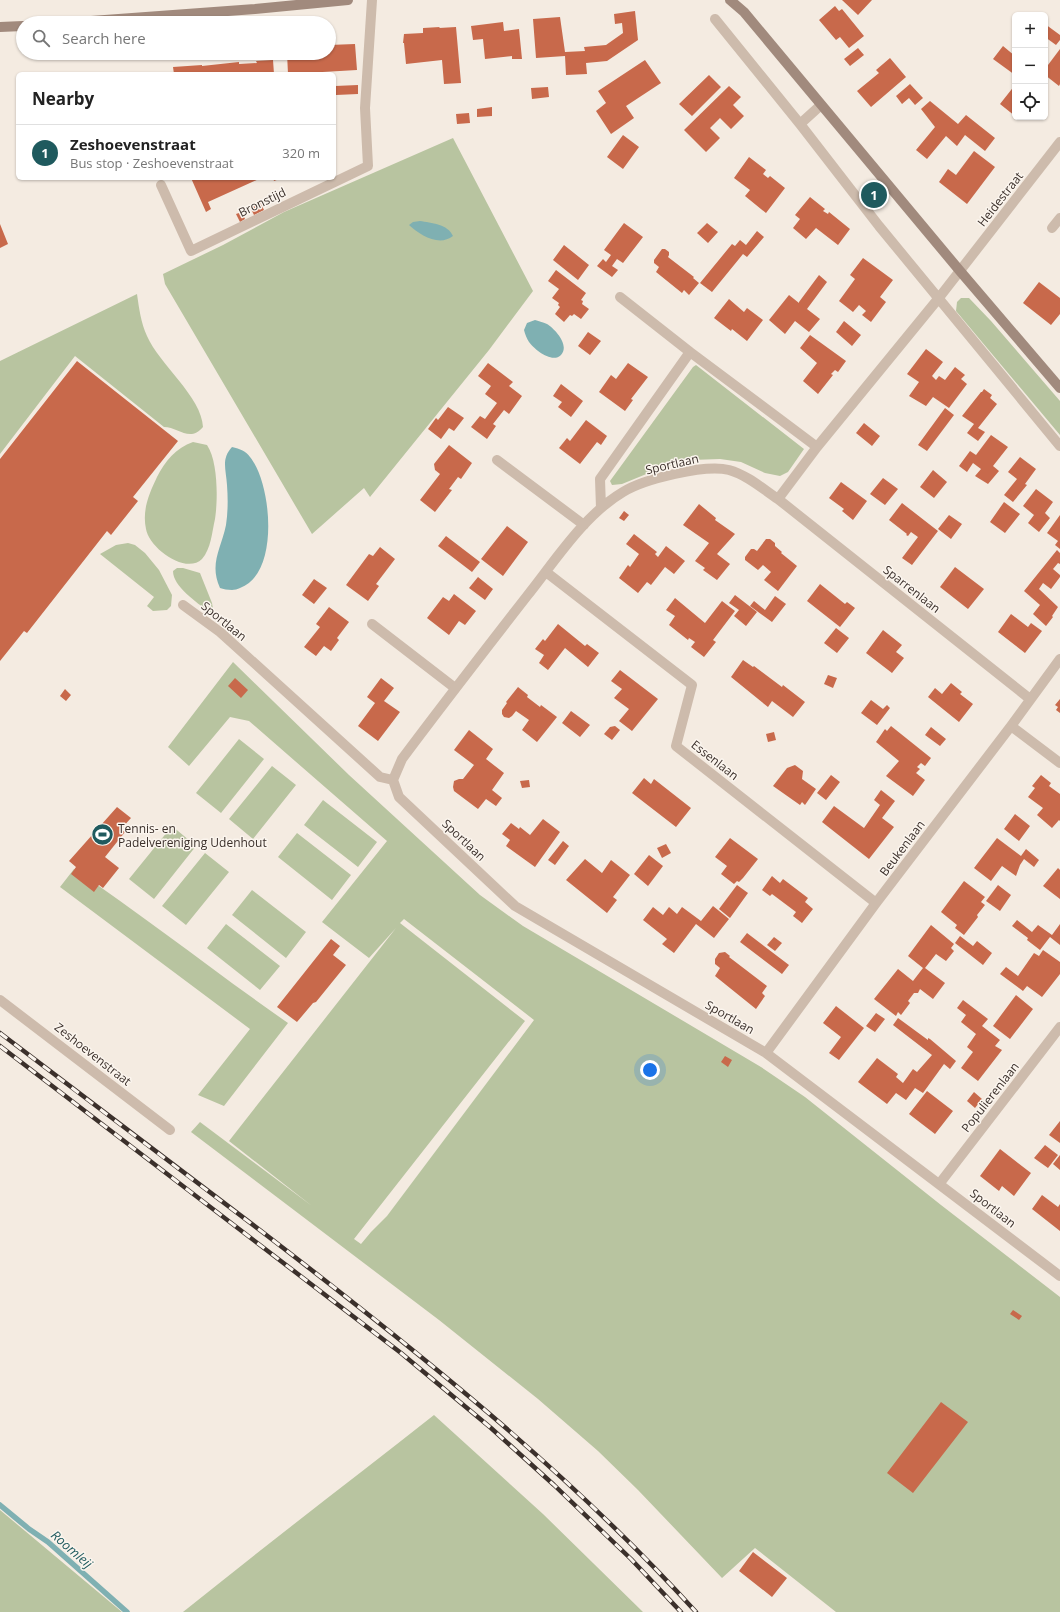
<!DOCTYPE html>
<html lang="en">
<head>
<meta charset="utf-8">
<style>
	:root { --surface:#fff; --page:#f2f2f2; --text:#222; --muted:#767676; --line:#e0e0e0; --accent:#1f5a5e }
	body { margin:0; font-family:"Open Sans",sans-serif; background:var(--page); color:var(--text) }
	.controls { position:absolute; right:12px; top:12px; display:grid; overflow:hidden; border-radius:6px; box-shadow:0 1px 3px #0004 }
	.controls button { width:36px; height:36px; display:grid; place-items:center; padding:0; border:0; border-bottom:1px solid var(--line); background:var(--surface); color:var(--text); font:20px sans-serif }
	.you { position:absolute; left:650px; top:1070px; width:14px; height:14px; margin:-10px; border:3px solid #fff; border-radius:50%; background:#1a73e8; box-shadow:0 0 0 6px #1a73e833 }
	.badge { display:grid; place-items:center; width:26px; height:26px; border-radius:50%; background:var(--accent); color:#fff; font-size:13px; font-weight:700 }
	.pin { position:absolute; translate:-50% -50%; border:2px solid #fff; box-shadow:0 1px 4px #0006 }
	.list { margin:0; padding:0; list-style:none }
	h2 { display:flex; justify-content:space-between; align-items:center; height:52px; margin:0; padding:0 16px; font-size:17px }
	h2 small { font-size:13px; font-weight:400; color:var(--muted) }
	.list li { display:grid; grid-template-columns:26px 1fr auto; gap:12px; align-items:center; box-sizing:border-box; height:56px; padding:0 16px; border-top:1px solid var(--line) }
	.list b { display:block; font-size:15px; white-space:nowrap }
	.list p { margin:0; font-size:13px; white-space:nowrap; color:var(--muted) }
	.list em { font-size:13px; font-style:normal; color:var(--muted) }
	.icon { flex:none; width:22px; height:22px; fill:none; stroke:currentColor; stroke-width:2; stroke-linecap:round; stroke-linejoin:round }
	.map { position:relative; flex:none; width:1060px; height:1612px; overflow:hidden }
	.search { position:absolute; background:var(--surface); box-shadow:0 1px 3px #0004; left:16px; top:16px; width:320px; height:44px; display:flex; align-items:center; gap:10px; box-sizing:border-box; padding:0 14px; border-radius:22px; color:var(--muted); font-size:15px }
	.panel { position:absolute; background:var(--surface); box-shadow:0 1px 3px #0004; left:16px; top:72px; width:320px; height:108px; border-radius:6px }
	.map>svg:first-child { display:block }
	.green { fill:#b8c4a0; fill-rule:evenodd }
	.water { fill:#7fb0b2 }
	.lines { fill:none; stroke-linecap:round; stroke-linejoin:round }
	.stream { stroke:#7fb0b2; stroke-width:5.5 }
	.building { fill:#c8694b }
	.lane { stroke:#cdbbac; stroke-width:10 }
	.street { stroke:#cdbbac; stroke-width:10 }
	.secondary { stroke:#a18a7d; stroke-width:10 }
	.rail-casing { stroke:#3b302b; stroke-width:4.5 }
	.rail { stroke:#fbf5ee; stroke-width:3; stroke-dasharray:9; stroke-linecap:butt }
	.labels { text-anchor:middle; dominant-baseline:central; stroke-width:3; stroke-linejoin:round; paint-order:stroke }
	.street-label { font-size:12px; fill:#3b302b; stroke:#fbf5ee }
	.poi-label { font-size:12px; fill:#3b302b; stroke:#fbf5ee; text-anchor:start }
	.water-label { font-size:13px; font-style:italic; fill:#1f5a5e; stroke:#fbf5ee }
</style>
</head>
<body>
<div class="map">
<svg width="1060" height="1612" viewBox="0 0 1060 1612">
	<rect width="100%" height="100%" fill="#f4ebe1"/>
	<path class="green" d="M453 138 533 291 489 350 370 497 364 488 312 534 165 284 163 274 223 245 284 212Z
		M137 294C139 308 141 323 147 336 159 364 202 397 203 427 190 443 178 427 164 427L75 356 0 454V361Z
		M961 298H969L991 321 1060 401V435L956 311 957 302Z
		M696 365 804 449 788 472 780 476 765 473 741 462 720 459 691 460 661 468 622 484 612 485 610 481 693 367Z
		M193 442 207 445C218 461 218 500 215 519 212 532 211 549 202 559 186 575 149 548 146 529 142 510 149 494 157 477 165 461 176 448 193 442Z
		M128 543 135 545 145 553 159 570 172 595 171 606 167 610 153 611 147 606 154 597 100 554 116 545Z
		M177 568H183L200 573 212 603 213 609 212 612H209C197 602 173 587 173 571Z
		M233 662 349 775 480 895 523 926 761 1067 805 1097 941 1205 1060 1297V1612H836L755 1548 722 1578 638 1490 598 1451 538 1399 439 1320 191 1132 200 1122 312 1206 229 1141 396 928 369 958 322 922 387 841 249 721 230 717 189 766 168 747ZM404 919 534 1020 387 1216 371 1232 361 1244 354 1239 525 1021 400 923Z
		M239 739 264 759 221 813 196 793Z
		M272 766 296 785 253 839 229 819Z
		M323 800 377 842 358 867 304 825Z
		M172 826 196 846 154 899 129 879Z
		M297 833 351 875 332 900 278 857Z
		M205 853 229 872 186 925 162 906Z
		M74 869C147 918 216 973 288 1023L224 1106 198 1095 250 1029 60 887Z
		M252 890 306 932 286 958 232 915Z
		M226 924 280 966 260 990 207 948Z
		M434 1415 543 1514 643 1612H183C266 1545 350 1481 434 1415Z
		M0 1510 110 1602 122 1612H0Z"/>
	<path class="water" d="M420 221C431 223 448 224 453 236 439 247 420 235 409 225L413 222Z
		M535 320C538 321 543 322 547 324 555 329 570 345 561 355 552 364 534 349 529 342 527 339 525 334 524 330L527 323Z
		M232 447C240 449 246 451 250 457 272 484 280 574 240 588 238 589 234 590 232 590 228 590 223 589 220 588 209 564 221 549 226 525 228 512 228 498 227 485 226 469 221 459 232 447Z"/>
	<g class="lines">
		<path class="stream" d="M0 1505 29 1529 48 1542 127 1612"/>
	</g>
	<path class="building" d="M842 0H872L858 15Z
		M835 6 839 11 842 9 864 36 849 48 840 37 836 40 819 20Z
		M635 11 638 40 607 61 586 63 587 74 566 75 565 56 536 58 533 19 560 17 565 52 585 51 584 47 606 45 623 33 622 23 615 24 614 14Z
		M503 22 504 31 519 29 522 59H512V56L485 59 483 39 473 40 471 26Z
		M1045 24 1060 35V40L1056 45 1045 37Z
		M440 27 439 28 456 27 461 83 444 84 442 60 406 64 404 43H403L404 34 423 33V28Z
		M355 44 357 70 288 74 287 53H329V45Z
		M1003 46 1015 56V75L993 59Z
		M858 48 864 55 850 66 844 59Z
		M1060 49V84L1059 86 1045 75V69Z
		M890 58 906 77 871 107 857 91 879 73 876 70Z
		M273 60 274 74H174L173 67 202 65V66L239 62V64L257 63 256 61Z
		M645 60 661 83 626 106 634 118 611 134 596 111 606 103 598 91Z
		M709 75 721 87 692 116 679 104Z
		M910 84 923 98 915 105 909 98 902 104 896 96Z
		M358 85V94L336 95 335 86Z
		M1015 85V116L1000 104Z
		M729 86 741 97 733 105 744 116 731 129 720 118 710 128 720 138 706 152 684 130Z
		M548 87 549 97 532 99 531 88Z
		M930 101 958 124 966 115 995 138 985 151 965 135 957 146 946 136 927 159 916 150 935 127 921 109Z
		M492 107V116L477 117V109Z
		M469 113 470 123 457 124 456 114Z
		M623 135 639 147 623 169 607 157Z
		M974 151 995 167 967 204 939 182 948 169 956 175Z
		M749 157 766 170 763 174 768 178 770 176 785 188 766 213 745 196 750 190 734 178Z
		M191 178H261L208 202 211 209 206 212Z
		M273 178H282L274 181Z
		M810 197 825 209 823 211 828 214 829 212 850 229 838 245 816 228 806 239 793 228 800 219 795 215Z
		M260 202 264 210 254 215 250 207Z
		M242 212 245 219 240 222 236 214Z
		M624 223 643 237 623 263 617 259 612 266 618 270 612 277 597 266 603 259 606 262 611 255 604 250Z
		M707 223 718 232 708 243 697 233Z
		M0 224 8 244 0 248Z
		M757 231 764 237 747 257 743 254 712 292 700 283 732 244 735 246 740 240 746 245Z
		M564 245 589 265 578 280 553 260Z
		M662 249H665L669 252V255L668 257 694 277 693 278 699 283 689 295 684 290 682 293 656 272 659 267 654 263V260Z
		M863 258 893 280 880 297 886 302 871 322 862 315 866 311 859 305 853 312 839 301 855 279 850 275Z
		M556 270 586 293 581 300 583 301 582 304 589 309 581 319 574 314 572 316 570 315 564 322 555 314 560 307 558 305 559 303 552 298 559 289 548 281Z
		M819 275 827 282 807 309 820 319 809 332 795 321 785 334 769 320 789 295 799 303V302Z
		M1039 282 1060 298V314L1051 325 1023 303Z
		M729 299 744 312 747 308 763 320 747 341 732 329 731 331 714 318Z
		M844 321 861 335 852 346 836 332Z
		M588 332 601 341 590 355 578 346Z
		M810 335 846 361 838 372 835 370 831 374 833 375 818 394 803 381 817 363 800 348Z
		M926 349 943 362 932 376 936 380 939 376 945 380 955 367 965 375 961 379 967 384 949 408 933 397 926 406 909 396 919 382 907 374Z
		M77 361 178 441 133 497 138 501 111 535 107 531 27 633 24 631 0 661V459Z
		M488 363 513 382 509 386 522 396 509 414 504 410 493 424 496 426 487 439 471 427 480 416 485 419 497 403 485 394 491 386 478 376Z
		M628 363 648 377 631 399 633 400 625 411 599 392 611 375 616 379Z
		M561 384 583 401 571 417 558 407 562 402 553 396Z
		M984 389 992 395 990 398 997 404 978 428 985 432 978 441 967 433 974 424 962 416 981 392H982Z
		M448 407 464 418 454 431 449 428 441 439 428 429 436 418 438 420Z
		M945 408 954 415 927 451 918 445Z
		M586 420 607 436 601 445 597 442 580 464 559 448 567 438 570 441Z
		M864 423 880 436 872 446 856 433Z
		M991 435 1008 447 993 466 999 471 988 484 975 476 981 469 973 463 967 472 959 466 970 451 976 455Z
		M449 445 472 463 461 479 458 477 449 489 452 490 435 512 420 500 440 474 435 470 434 464Z
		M1020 457 1036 469 1025 484 1027 485 1013 502 1004 495 1017 479 1008 472Z
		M933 470 947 482 934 498 920 487Z
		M883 478 898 489 885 505 870 494Z
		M841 482 867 501 853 520 842 511 844 509 829 498Z
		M1036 489 1053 502 1045 513 1050 518 1039 532 1028 523 1034 515 1023 506Z
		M1004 502 1020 514 1005 533 990 522Z
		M902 503 938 531 912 565 902 558 918 537 911 532 908 536 906 535 907 534 889 520Z
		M699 504 716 518 715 520 735 534 717 554 730 564 717 580 703 570 705 568 695 561 709 543 683 525Z
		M624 511 629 515 624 521 619 518Z
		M949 515 962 524 951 539 938 529Z
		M1060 515V549L1055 545 1058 541 1047 533Z
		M507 526 528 542 503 576 481 559Z
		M634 534 657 552 655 554 658 557 666 546 685 561 674 574 665 567 651 585 647 582 638 593 619 578 628 565 630 567 639 554 626 544Z
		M446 536 480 562 472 572 438 546Z
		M766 539H770L775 543V546L782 552 781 553 797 566 778 591 764 580 771 572 763 565 758 570 745 560V557L751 549H754L757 551Z
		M380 547 395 559 376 584 379 586 368 601 346 585 369 554 373 556Z
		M1057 550 1060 553V564L1058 563 1053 569 1060 575V577L1051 589 1043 583 1039 589 1058 607 1052 616 1053 617 1046 626 1033 614 1040 605 1024 591Z
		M955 567 984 589 968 609 940 587Z
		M478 577 493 589 485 600 469 588Z
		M314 579 327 588 314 604 302 595Z
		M820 584 845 604 847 602 855 608 840 627 807 601Z
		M454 594 476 611 465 625 459 621 449 635 427 618 443 597 449 601Z
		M735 595 757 612 746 626 734 616 739 610 729 603Z
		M775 596 786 604 772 622 750 606 754 601 765 610Z
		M675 598 705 623 722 601 735 611 713 640 716 642 704 657 691 647 695 642 689 638 688 640 669 625 675 616 666 610Z
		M329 607 349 622 337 638 339 640 331 651 324 646 316 656 304 647 320 627 316 624Z
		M1011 614 1028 627 1031 623 1042 631 1025 653 998 632Z
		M558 624 585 646 587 644 599 653 588 667 565 648 548 670 539 663 544 655 535 649 543 639 545 641Z
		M836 628 849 638 837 653 824 643Z
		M883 630 902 645 896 652 904 658 892 673 866 653Z
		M743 660 753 667 754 666 782 687 783 685 805 702 793 717 772 701 768 707 731 677Z
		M620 670 658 699 632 731 619 721 629 709 614 698 622 689 611 681Z
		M828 675 837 678 833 688 824 684Z
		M235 678 248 690 241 698 228 686Z
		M381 678 394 688 384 701 400 712 378 741 358 726 375 703 367 697Z
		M951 683 962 692 960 694 973 704 959 722 928 697 935 688 942 694Z
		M518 687 528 695 527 697 540 707 541 705 557 717 537 742 522 730 529 720 516 711 512 716 509 718 504 717 502 714V710L507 703 506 702Z
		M65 689 71 695 66 701 60 696Z
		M1060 699V713L1056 710 1058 707 1055 705Z
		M871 700 883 709 887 705 890 708 877 725 861 713Z
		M571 711 590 725 580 737 562 723Z
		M615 726 620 730 612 740 604 734 610 727Z
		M891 726 931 758 925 766 921 763 917 767 920 769 916 773 925 780 913 796 886 776 899 761 876 742 885 729 887 731Z
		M931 727 946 739 940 746 925 735Z
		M469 730 493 749 486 759 504 773 492 790 502 798 496 806 486 799 478 809 454 791 453 787 454 781 459 779H463L474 765 454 750Z
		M774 732 776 740 768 742 766 734Z
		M795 765 803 771 802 779 816 789 805 805 802 802 800 805 773 786 787 768Z
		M831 775 840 782 826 800 817 793Z
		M1041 775 1051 783 1049 786 1060 794V821L1059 820 1052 828 1037 815 1043 808 1028 797 1035 788 1032 786Z
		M644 778 651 784 654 779 691 808 676 827 632 793Z
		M529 780 530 787 522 788 520 781Z
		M881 790 895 801 882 818 894 827 869 859 822 822 834 806 864 828 880 805 874 800Z
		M117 807 131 818 121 829 125 832 105 857 119 868 103 888 99 885 94 892 71 874 76 867 69 861Z
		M1015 814 1030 826 1019 841 1004 829Z
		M543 819 560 832 535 867 506 846 510 840 502 834 511 823 519 829 520 827 530 835Z
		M730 838 758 859 743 878 739 882 737 881 734 884 721 874 727 866 715 857Z
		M997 838 1021 856 1026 849 1039 860 1034 867 1024 859 1020 865 1016 876 1002 866 991 881 974 868Z
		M563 841 569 846 555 865 548 860Z
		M666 844 671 853 662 858 657 848Z
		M649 855 663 866 648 886 634 874Z
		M585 859 602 873 611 860 630 875 613 897 617 900 607 913 566 880Z
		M1058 868 1060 870V899L1043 886Z
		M772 876 780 883 783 879 808 898 805 902 813 909 802 923 793 916 796 912 772 894 770 896 762 890Z
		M964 881 985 897 981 902 985 905 977 915 978 917 964 935 955 928 957 925 941 912Z
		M737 885 748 893 730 918 719 909Z
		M998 885 1011 895 1000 911 986 901Z
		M713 906 729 919 714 938 696 924 674 953 662 944 667 939 643 920 653 907 663 915 669 907 677 914 682 907 701 921Z
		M1017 920 1032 932 1038 925 1052 935 1060 924V945L1050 937 1040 950 1027 940 1028 938 1012 926Z
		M931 925 954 944 951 948 954 951 946 961 936 954 925 968 945 983 933 999 920 989 918 993H914L908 1001 910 1003 901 1015 898 1012 896 1016 874 999 898 969 913 981 923 968 908 956Z
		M747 933 789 965 782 974 740 942Z
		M960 936 973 946 977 941 992 953 983 965 955 943Z
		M774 937 782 943 775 951 767 945Z
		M331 939 340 946 333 955 346 965 316 1002 313 1003 297 1022 277 1007Z
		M1043 950 1060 962V974L1042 997 1027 986 1023 991 1000 974 1006 967 1018 976 1034 953 1039 956Z
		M725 952 730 956 729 957 767 986 762 993 765 996 756 1009 715 976 720 968 715 964V959L719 953Z
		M1016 995 1033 1009 1010 1039 993 1026Z
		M963 1000 988 1019 982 1026 1000 1040 995 1046 1002 1050 978 1081 961 1068 973 1052 967 1047 976 1034 961 1022 966 1015 957 1008Z
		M836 1006 864 1028 839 1060 829 1053 841 1037 823 1023Z
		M876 1013 885 1019 875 1032 866 1026Z
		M898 1018 928 1040V1038L930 1039 956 1061 950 1069 944 1064 923 1093 915 1088 906 1100 896 1093 887 1104 858 1082 877 1058 898 1074 896 1077 903 1083 913 1069 917 1072 932 1055 893 1025Z
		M725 1056 732 1060 728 1067 721 1062Z
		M927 1091 953 1111 935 1134 909 1114Z
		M974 1092 982 1099 975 1108 967 1101Z
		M1060 1121V1143L1049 1135Z
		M1045 1145 1058 1155 1048 1168 1034 1158Z
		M1000 1149 1031 1173 1014 1196 1002 1186 999 1191 980 1176Z
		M1060 1155V1170L1053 1164Z
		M1042 1195 1058 1207 1060 1204V1231L1032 1209Z
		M1013 1310 1022 1316 1019 1320 1010 1314Z
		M941 1402 968 1422 913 1493 887 1473Z
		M753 1552 787 1578 772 1597 739 1571Z"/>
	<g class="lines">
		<path class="lane" d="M372 624 455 688"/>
		<path class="street" d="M715 19 800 124 879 226 1060 446
			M800 124 821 105
			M1060 142 938 299 817 447 778 499C763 489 747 475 729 470 705 464 644 479 623 492 584 515 555 561 527 596 485 650 443 704 402 759L393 780 399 797 515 906 766 1053 1060 1276
			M161 185 191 251 368 166 365 108 372 0
			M1052 228 1060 218
			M620 297 690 352
			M497 460 584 525
			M778 499 1030 699
			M601 508 600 479 690 352 817 447
			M546 572 692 685 676 746 876 903
			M183 605 220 632 380 777 393 780
			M1011 726 1060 763
			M0 1000 170 1130
			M766 1053 876 903 1011 726 1060 659
			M940 1183 1060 1027"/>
		<path class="secondary" d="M730 0 744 12 960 271 1060 388
			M64 23 255 9 348 0
			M0 27 23 26"/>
		<defs>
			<path id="rail" d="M0 1033C88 1100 176 1167 265 1234 416 1350 567 1470 696 1612
				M0 1046 401 1353 491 1428 554 1485 631 1559 681 1612"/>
		</defs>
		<use href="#rail" class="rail-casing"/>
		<use href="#rail" class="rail"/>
	</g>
	<defs>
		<symbol id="stadium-disc" viewBox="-11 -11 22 22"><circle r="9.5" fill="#1f5a5e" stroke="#fbf5ee"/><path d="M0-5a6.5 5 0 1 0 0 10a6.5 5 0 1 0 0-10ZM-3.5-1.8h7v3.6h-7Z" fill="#fff"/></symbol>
	</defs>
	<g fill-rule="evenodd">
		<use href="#stadium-disc" x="90" y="822" width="25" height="25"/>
	</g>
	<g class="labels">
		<g class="street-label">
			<text transform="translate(1000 199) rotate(-52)">Heidestraat</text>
			<text transform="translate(262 202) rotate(-26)">Bronstijd</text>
			<text transform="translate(672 464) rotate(-13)">Sportlaan</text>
			<text transform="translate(912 589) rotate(38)">Sparrenlaan</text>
			<text transform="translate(224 621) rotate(39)">Sportlaan</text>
			<text transform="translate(715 760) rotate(38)">Essenlaan</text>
			<text transform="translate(464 840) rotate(43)">Sportlaan</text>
			<text transform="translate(902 848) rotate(-53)">Beukenlaan</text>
			<text transform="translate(730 1017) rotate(30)">Sportlaan</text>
			<text transform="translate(93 1054) rotate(38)">Zeshoevenstraat</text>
			<text transform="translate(990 1097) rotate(-52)">Populierenlaan</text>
			<text transform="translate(993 1208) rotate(38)">Sportlaan</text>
		</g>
		<g class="poi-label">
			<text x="118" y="828">Tennis- en<tspan x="118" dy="14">Padelvereniging Udenhout</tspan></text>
		</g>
		<g class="water-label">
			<text transform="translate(72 1549) rotate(41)">Roomleij</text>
		</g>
	</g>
</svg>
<div class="controls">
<button>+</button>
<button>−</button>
<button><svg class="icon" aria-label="locate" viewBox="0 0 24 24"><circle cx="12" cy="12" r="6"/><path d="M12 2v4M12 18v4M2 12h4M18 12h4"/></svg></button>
</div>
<div class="you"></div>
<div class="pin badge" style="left:874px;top:195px">1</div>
<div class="search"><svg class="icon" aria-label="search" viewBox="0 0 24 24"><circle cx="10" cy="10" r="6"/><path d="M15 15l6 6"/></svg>Search here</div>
<section class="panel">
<h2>Nearby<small></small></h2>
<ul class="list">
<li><span class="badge">1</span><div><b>Zeshoevenstraat</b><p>Bus stop · Zeshoevenstraat</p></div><em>320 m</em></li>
</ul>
</section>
</div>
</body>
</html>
